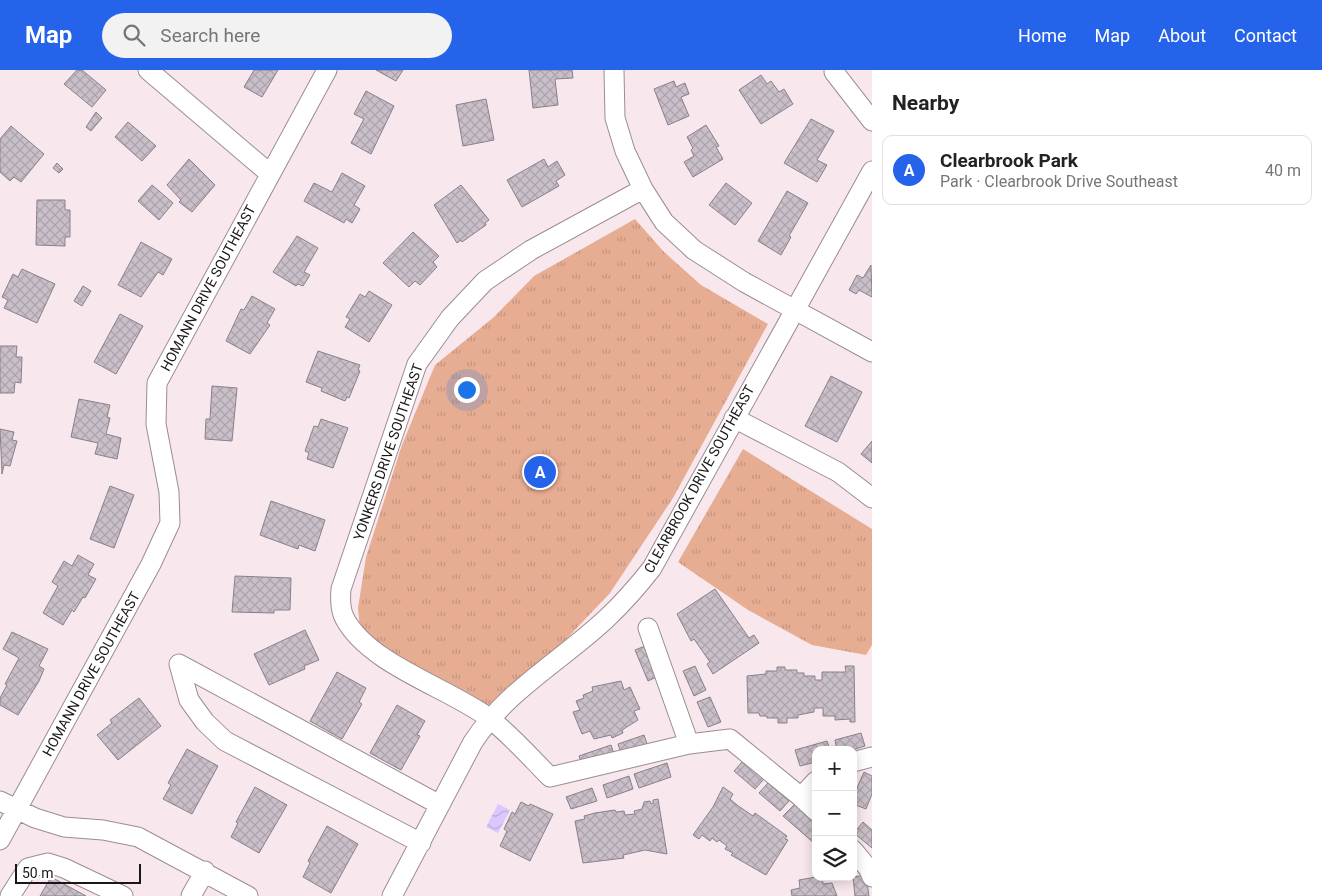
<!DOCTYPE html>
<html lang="en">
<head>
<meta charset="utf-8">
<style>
	:root { --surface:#fff; --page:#f2f2f2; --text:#222; --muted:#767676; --line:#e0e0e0; --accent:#2563eb }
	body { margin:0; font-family:Roboto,sans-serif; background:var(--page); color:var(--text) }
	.controls { position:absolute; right:15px; bottom:15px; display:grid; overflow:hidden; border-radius:10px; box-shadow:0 2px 12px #0003 }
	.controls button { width:45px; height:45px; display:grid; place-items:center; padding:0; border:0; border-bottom:1px solid var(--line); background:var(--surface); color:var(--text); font:25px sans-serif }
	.scale { position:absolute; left:15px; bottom:12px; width:126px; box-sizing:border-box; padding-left:5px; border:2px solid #1b1618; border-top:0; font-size:14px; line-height:18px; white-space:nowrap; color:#1b1618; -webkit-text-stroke:4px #fff; paint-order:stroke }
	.you { position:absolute; left:466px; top:319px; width:18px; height:18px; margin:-12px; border:4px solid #fff; border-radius:50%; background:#1a73e8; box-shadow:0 0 0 8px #1a73e833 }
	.badge { display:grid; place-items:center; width:32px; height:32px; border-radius:50%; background:var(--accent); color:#fff; font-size:16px; font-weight:700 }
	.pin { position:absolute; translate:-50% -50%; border:2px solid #fff; box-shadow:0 1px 5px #0006 }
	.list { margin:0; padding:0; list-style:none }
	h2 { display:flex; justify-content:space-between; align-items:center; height:65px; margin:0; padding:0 20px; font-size:21px }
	h2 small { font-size:16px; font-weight:400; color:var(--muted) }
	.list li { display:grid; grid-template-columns:32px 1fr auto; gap:15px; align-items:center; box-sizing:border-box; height:70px; margin:0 10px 10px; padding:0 10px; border:1px solid var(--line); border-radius:10px }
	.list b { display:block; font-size:19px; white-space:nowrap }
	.list p { margin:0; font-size:16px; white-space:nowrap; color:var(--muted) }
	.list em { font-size:16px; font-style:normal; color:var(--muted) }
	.icon { flex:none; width:28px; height:28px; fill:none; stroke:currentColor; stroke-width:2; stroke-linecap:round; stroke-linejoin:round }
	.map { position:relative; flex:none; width:872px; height:826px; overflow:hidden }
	header { display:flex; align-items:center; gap:30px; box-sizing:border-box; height:70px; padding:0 25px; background:var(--accent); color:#fff }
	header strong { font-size:24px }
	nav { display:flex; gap:28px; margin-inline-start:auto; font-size:18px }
	.search { width:350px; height:45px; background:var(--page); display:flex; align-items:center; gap:12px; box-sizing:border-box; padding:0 18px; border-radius:28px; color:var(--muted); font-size:19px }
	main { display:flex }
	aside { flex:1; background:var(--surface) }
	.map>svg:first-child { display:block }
	.park { fill:url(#park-tufts) }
	.water { fill:url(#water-waves) }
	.building { fill:url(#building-cross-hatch); stroke:#8a808a }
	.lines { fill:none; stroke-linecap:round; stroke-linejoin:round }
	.minor-casing { stroke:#9b8d92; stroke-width:21 }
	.minor { stroke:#fff; stroke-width:19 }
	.labels { text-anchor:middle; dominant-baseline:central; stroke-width:4; stroke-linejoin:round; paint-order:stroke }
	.street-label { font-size:14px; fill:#1b1618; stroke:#fff }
</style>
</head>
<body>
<header>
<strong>Map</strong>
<div class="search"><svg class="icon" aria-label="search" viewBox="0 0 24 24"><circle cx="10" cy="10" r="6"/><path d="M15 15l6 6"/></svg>Search here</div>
<nav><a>Home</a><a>Map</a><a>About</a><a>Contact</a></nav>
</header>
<main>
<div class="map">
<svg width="872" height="826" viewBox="0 0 872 826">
	<defs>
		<pattern id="park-tufts" width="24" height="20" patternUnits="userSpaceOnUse" patternTransform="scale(1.25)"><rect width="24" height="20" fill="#e7ad93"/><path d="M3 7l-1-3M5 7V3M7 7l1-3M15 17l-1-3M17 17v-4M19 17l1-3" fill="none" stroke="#c6947e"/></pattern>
		<pattern id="water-waves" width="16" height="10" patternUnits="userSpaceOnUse" patternTransform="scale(1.25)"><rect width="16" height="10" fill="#dac8fe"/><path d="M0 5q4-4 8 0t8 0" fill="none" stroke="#baabd9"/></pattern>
		<pattern id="building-cross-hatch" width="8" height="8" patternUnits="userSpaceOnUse" patternTransform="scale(1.25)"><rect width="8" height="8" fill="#c9bfc9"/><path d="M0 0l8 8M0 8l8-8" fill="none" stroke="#aca3ac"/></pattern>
	</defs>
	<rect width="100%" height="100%" fill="#f8e8ee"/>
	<path class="park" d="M635 149 663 181 701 215 768 254 673 428 610 523 554 582 489 637 376 574 360 559 358 538 366 487 402 375 435 295 494 247 534 206Z
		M743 379 872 459V575L866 585 812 575 748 540 678 492Z"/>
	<path class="water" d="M498 734 510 740 498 763 486 757Z"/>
	<path class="building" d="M77 0H82L106 20 92 37 64 14Z
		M254 0H278L262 27 244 17Z
		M376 0H403L396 11Z
		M529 0H572L573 8 555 9 558 35 533 38Z
		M761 5 767 14 771 11 779 22 784 19 793 34 761 54 739 20Z
		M674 11 676 17 685 13 689 24 681 27 689 46 668 55 654 19Z
		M366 21 394 36 371 84 351 73 364 49 354 44Z
		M486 29 494 70 463 76 456 35Z
		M96 42 102 48 91 61 86 57Z
		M811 49 834 61 817 90 827 95 817 112 784 93Z
		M128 52 156 76 142 91 115 67Z
		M706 55 719 76 716 77 723 89 693 107 684 92 694 86 691 80 693 78 687 67Z
		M11 56 44 84 21 112 14 107 10 111 0 102V69Z
		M189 89 215 115 192 142 179 132 181 130 167 115Z
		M544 89 548 97 557 91 565 105 556 111 559 116 522 137 507 110Z
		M57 93 63 99 59 103 53 98Z
		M342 103 365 116 354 135 360 139 352 153 346 149 344 153 304 131 314 113 332 122Z
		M726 113 752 133 735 155 709 135Z
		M152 115 173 133 159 150 138 131Z
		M461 115 489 150 485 153 486 155 462 172 461 170 457 173 434 135Z
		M787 121 808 133 789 166 791 167 781 185 758 171Z
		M37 130H65V140H70V167H65V176L36 175Z
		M413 162 439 186 433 192 437 197 420 215 415 211 409 217 383 193Z
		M297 166 318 178 304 202 310 205 303 216 298 214 296 216 273 202Z
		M141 172 172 189 163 205 158 202 141 227 118 215Z
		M871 195 872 227 859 220 856 224 849 220 857 205 863 208Z
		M22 199 55 214 37 253 4 238 8 230 2 227 13 204 18 207Z
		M83 216 91 221 82 236 74 231Z
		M369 221 392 235 369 272 345 257 350 249 346 247 360 224 365 227Z
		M252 226 275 239 267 253 270 255 250 284 226 271 241 239 244 240Z
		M120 244 143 256 116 304 94 292Z
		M0 276H17L16 287H22L21 313 15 312 14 323H0Z
		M318 281 360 295 358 300 360 301 349 328 347 327 345 331 321 321 322 318 306 312Z
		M831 306 862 322 837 372 805 356Z
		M212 316 237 318 232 371 205 369 206 349H210Z
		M79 329 110 335 107 347 110 348 106 364 121 368 117 389 95 384 98 373 71 367Z
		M321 349 348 358 333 398 307 389 309 383 305 381 314 356 318 357Z
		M0 359 14 362 12 370 17 371 10 396 4 395 2 404Z
		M872 371V393L861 384Z
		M110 416 134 425 114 478 90 469Z
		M271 431 325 450 315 481 299 475 298 479 260 465Z
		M78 485 94 494 88 505 96 509 85 528 83 527 74 542 72 540 63 555 43 543 58 516 52 512 64 491 72 496Z
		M235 506 291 508 290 540H274V543L232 542Z
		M715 519 749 568 754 565 759 573 713 604 707 594 710 592 694 569 691 571 677 544Z
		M305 560 319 590 304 596 305 599 269 615 254 584Z
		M12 562 48 579 39 596 44 599 39 611 18 645 0 635V628L7 615 5 614 19 588 3 579Z
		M650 574 663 604 648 611 635 580Z
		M695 596 706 620 694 626 683 601Z
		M845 596H854L855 652H850V649L835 650V646H823V638H814V642L798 645V648H787V653H778V648H767V646H760L759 643H748L747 606 766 604V601H777V597H785V600H797V603H804V606H815V610H822V602H846Z
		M337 602 366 618 359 632 362 634 342 669 310 651Z
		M621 611 624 620 630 617 640 639 634 641 638 650 622 660 623 663 612 668 611 665 594 669 590 661 582 664 573 642 580 640 576 631 584 628 583 625 593 621 592 617Z
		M710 627 721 652 708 657 697 632Z
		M139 628 161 656 118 690 97 665 112 653 110 650Z
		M397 635 425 651 417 665 420 666 401 700 370 683Z
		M861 663 865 676 852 680H837L835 670Z
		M644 665 648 677 622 686 618 674Z
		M827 671 830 680H816V692L800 696 795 680Z
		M611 675 616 690 584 701 579 686Z
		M187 679 218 696 192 744 163 729 171 715 168 713Z
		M743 691 764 709 755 719 734 701Z
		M667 693 671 707 639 718 634 704Z
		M864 702 872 706V724L866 739 853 734V727Z
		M629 706 633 719 607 728 603 715Z
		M768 713 789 731 780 741 759 723Z
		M255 717 287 735 259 783 231 767 238 753 236 752Z
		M723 717 733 724 730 729 737 735 753 746 755 743 787 766 785 769 788 770 766 805 731 785 733 783 725 779 727 776 719 770 717 772 712 768 710 771 702 765 699 769 693 765 713 737Z
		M592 718 597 731 571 739 566 727Z
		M658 729 667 784 645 780 623 785 624 788 583 793 575 751 585 749 584 746 595 743 615 740 616 742 624 741 625 745 635 744 634 741 642 739 644 732 650 731 651 734 653 733V730Z
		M521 732 529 736 530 734 553 744 530 791 500 776 507 761 504 759 512 742 515 744Z
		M795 734 816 753 815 774 783 746Z
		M863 752 872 760V778L854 763Z
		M327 756 358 774 331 823 303 807 310 793 308 791Z
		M866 805 869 826H855L853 807Z
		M51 807 86 826H40Z
		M816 807H822L823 814 832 813 837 826H792L791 820 800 818 799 810Z"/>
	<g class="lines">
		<defs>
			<path id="minor" d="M148 0 269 103
				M614 0 615 48 625 81 643 119 664 152 694 180 744 212 872 282
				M834 2 872 51
				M643 119 531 180 485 211 450 248 417 294 341 519C340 530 340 540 345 549 370 595 449 618 489 648 511 665 531 688 550 707L689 674 730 669 801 727 816 711
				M734 348 838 402 872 428
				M648 558 689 674
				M853 692 872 687
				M801 727 816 741
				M0 731 35 748 64 757 103 760 138 767 248 826
				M0 770 151 494 170 453 169 422 156 354 157 313 327 0
				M421 773 225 671 205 652 189 630 179 594 440 735
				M853 780 868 798 872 807
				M10 826 28 798 48 793 64 798 123 826
				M191 826 205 801
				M392 826 473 672C507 620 561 591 606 549 623 533 638 516 652 498L872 101"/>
		</defs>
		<use href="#minor" class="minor-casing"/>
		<use href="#minor" class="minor"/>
	</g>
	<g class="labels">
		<g class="street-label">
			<text transform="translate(208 218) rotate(-62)">HOMANN DRIVE SOUTHEAST</text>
			<text transform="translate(388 382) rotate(-71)">YONKERS DRIVE SOUTHEAST</text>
			<text transform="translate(699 409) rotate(-61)">CLEARBROOK DRIVE SOUTHEAST</text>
			<text transform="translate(91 604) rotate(-61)">HOMANN DRIVE SOUTHEAST</text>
		</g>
	</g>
</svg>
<div class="controls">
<button>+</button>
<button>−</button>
<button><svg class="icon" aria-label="layers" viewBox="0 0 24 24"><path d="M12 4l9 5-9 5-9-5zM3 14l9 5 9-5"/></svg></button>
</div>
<div class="scale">50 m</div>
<div class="you"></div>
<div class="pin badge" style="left:540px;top:402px">A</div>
</div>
<aside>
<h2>Nearby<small></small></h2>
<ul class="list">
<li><span class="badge">A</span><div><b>Clearbrook Park</b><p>Park · Clearbrook Drive Southeast</p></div><em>40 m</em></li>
</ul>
</aside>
</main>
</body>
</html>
